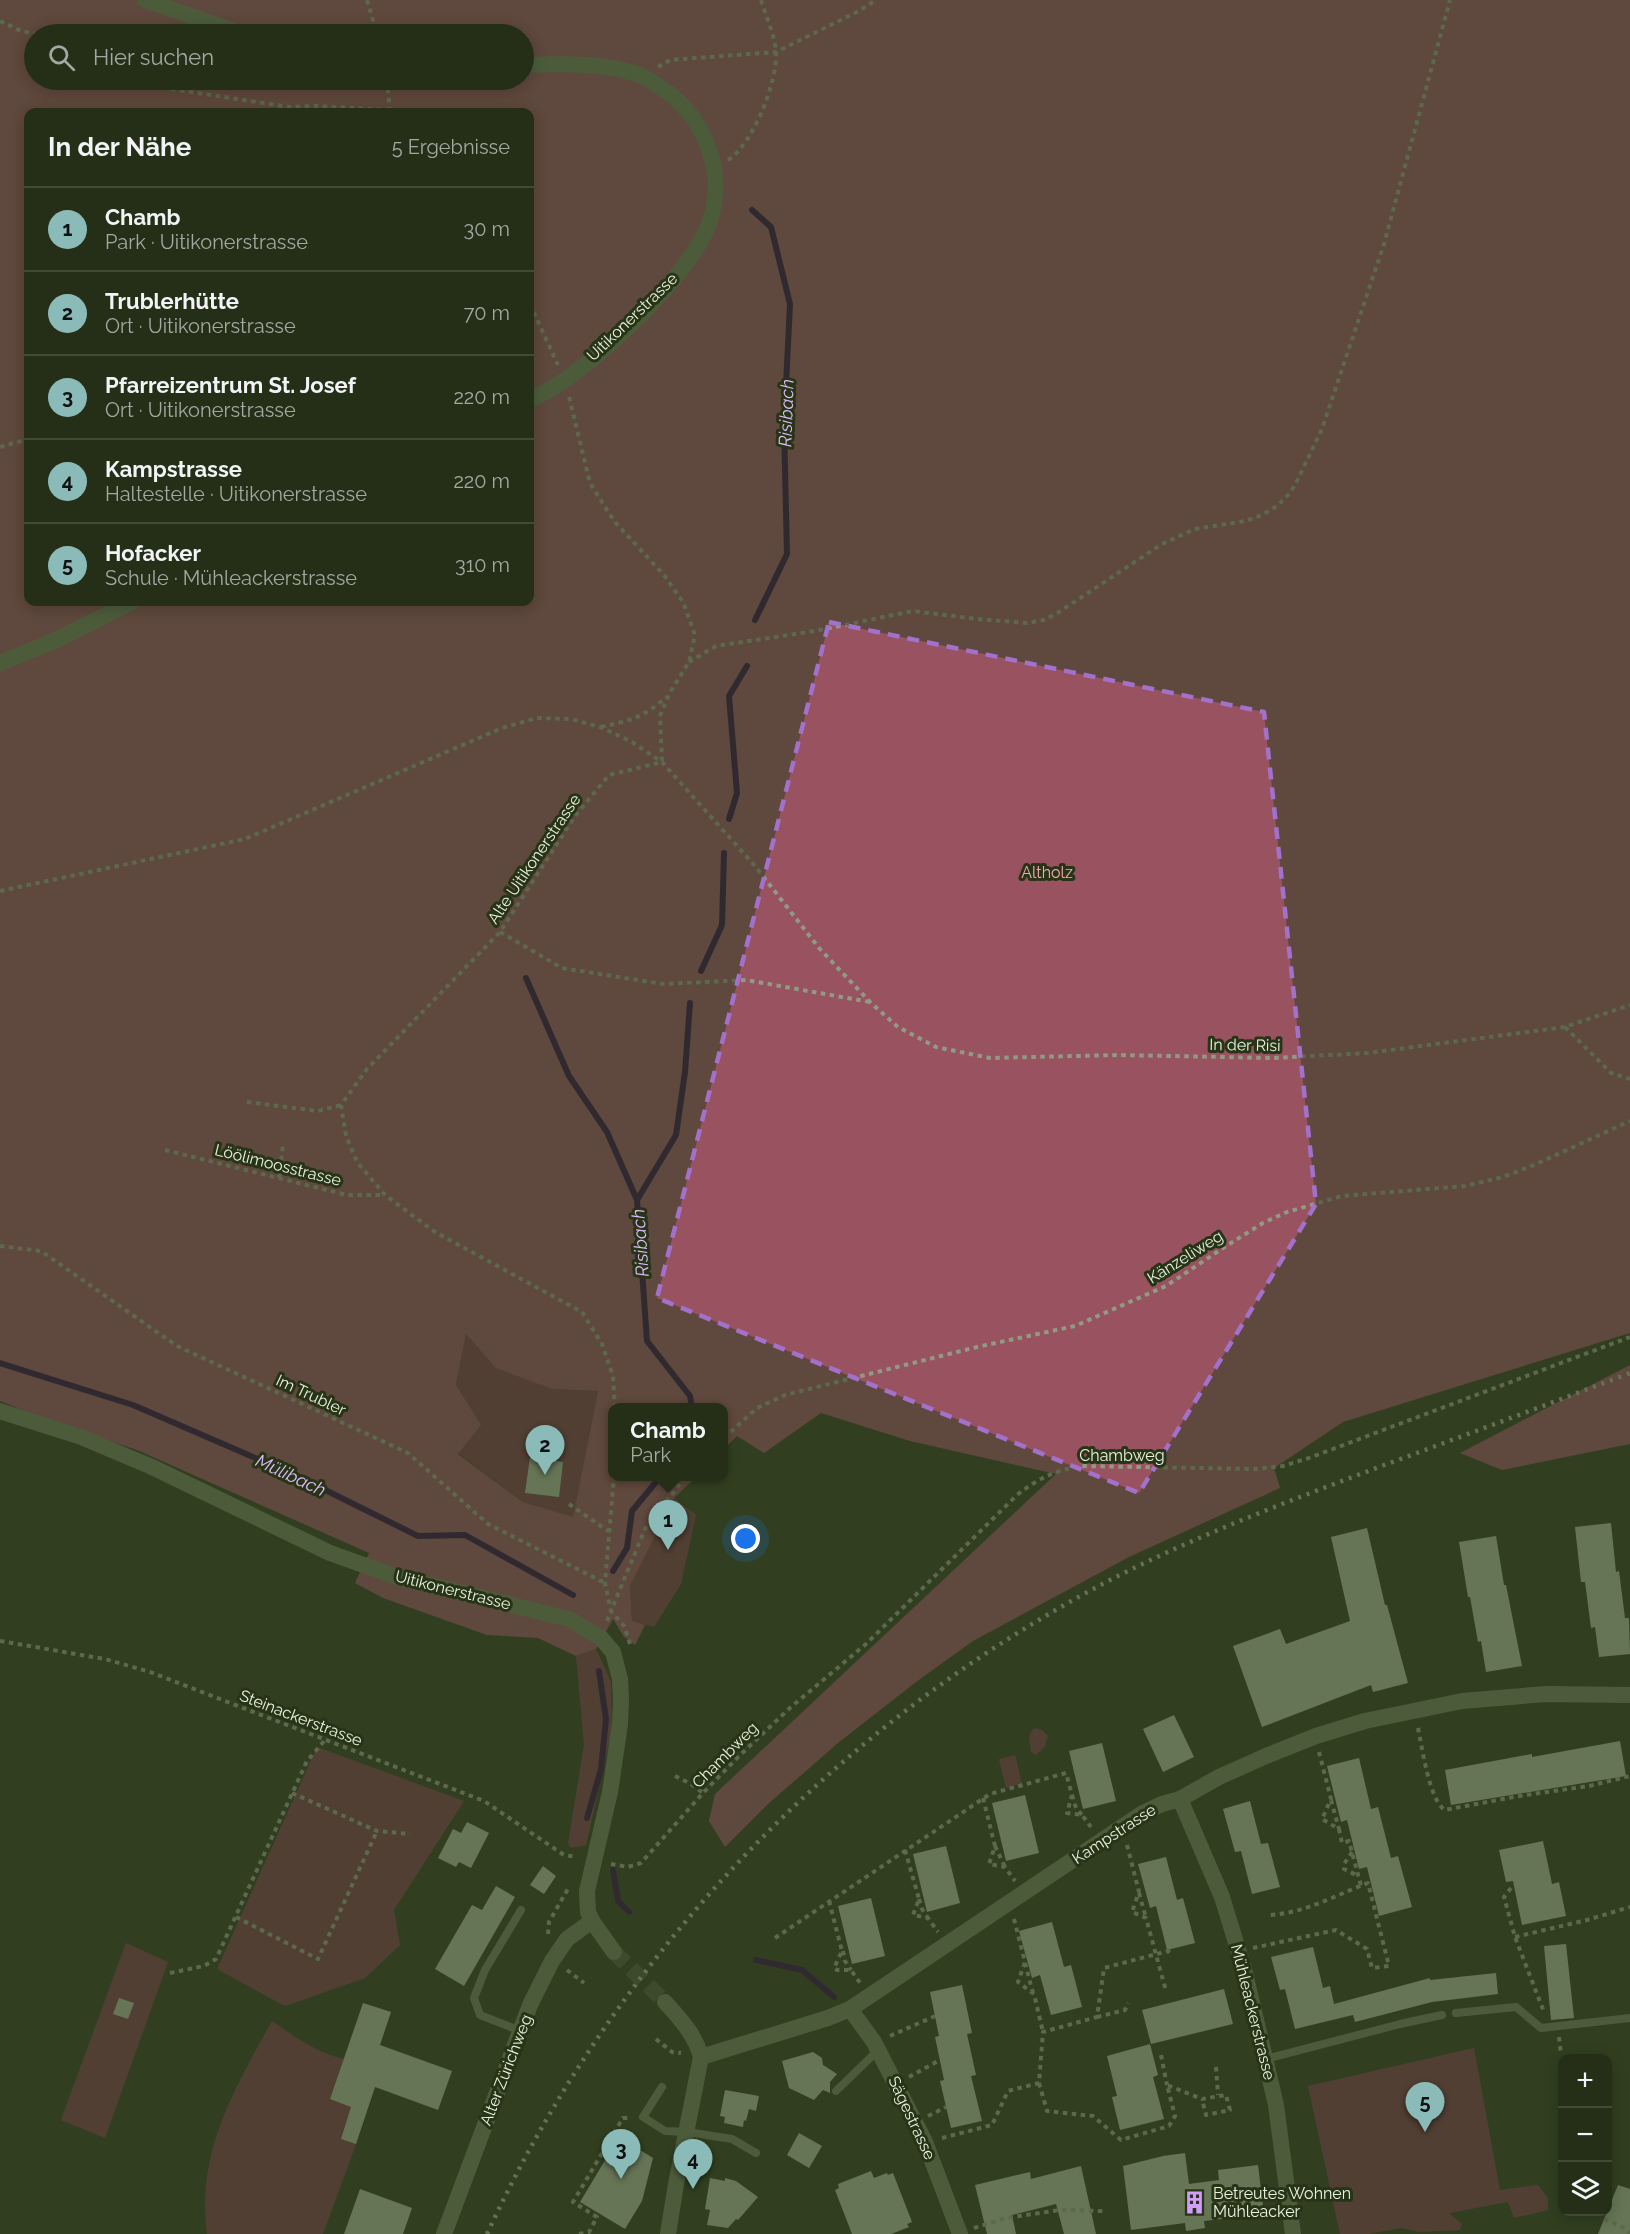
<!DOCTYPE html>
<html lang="de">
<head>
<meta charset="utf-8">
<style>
	:root { --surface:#252f18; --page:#313b25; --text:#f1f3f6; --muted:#a3a9a2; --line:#424a37; --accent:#8bbbb9 }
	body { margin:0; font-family:Raleway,sans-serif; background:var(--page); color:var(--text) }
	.controls { position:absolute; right:18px; bottom:18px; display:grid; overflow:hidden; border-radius:12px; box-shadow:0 3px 15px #0003 }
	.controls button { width:54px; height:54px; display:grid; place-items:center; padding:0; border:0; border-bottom:2px solid var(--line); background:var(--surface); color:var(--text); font:30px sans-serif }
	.you { position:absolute; left:746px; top:1539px; width:21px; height:21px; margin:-15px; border:4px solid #fff; border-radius:50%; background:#1a73e8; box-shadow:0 0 0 9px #1a73e833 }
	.badge { display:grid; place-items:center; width:39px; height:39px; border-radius:50%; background:var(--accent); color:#111; font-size:20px; font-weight:700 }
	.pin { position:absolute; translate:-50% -50px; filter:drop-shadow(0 2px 3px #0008) }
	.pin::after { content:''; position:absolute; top:32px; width:21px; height:18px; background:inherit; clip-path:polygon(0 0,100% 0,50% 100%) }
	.popup { position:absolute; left:608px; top:1403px; width:120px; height:78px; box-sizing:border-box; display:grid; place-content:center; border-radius:12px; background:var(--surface); filter:drop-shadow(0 2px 4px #0005); font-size:20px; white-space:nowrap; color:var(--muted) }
	.popup b { font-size:22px; color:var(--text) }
	.popup::after { content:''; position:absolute; left:50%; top:100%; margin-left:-12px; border:12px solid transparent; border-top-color:var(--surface) }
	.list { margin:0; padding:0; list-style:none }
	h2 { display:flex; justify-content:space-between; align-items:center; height:78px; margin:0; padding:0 24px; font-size:26px }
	h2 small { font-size:20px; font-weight:400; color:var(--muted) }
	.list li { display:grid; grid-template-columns:39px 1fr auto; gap:18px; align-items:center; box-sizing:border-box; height:84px; padding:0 24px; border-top:2px solid var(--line) }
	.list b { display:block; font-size:22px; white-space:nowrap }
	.list p { margin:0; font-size:20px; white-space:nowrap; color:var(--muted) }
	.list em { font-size:20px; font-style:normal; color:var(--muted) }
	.icon { flex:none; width:33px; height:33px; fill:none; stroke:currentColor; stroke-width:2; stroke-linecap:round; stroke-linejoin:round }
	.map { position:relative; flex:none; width:1630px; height:2234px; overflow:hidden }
	.search { position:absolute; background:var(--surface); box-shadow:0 3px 15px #0003; left:24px; top:24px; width:510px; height:66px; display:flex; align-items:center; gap:15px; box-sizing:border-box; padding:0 21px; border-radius:33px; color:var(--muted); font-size:22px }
	.panel { position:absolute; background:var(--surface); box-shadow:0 3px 15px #0003; left:24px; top:108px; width:510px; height:498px; border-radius:12px }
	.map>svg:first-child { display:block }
	.green { fill:#783f4a }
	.forest { fill:#985260; fill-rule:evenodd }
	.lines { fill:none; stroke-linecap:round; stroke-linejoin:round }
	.stream { stroke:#301144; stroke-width:6 }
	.building { fill:#a6b794 }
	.tertiary-tunnel { stroke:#4d5a3d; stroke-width:16; stroke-dasharray:16 8; stroke-linecap:butt }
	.path { stroke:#909b83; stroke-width:4; stroke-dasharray:4.5 4.5; stroke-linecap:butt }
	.service { stroke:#6e7e5c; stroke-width:8 }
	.minor { stroke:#6e7e5c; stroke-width:16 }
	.tertiary { stroke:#6e7e5c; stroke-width:16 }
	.rail { stroke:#a3ae97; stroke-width:4.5; stroke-dasharray:3 6; stroke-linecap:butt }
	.marked { fill:none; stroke:#a271cb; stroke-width:4.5; stroke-dasharray:12 8; stroke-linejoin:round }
	.labels { text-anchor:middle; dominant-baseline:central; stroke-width:6; stroke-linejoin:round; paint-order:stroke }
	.street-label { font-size:16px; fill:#e9f2e0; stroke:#273416 }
	.park-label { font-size:16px; fill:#f9a7b5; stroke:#273416 }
	.poi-label { font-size:16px; fill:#e9f2e0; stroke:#273416; text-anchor:start }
	.water-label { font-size:18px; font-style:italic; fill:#dfbbff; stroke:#273416 }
</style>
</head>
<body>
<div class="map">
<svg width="1630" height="2234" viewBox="0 0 1630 2234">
	<rect width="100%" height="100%" fill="#313f20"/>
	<path class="green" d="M466 1334 552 1389 598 1391 573 1518 523 1502 458 1453 456 1385Z
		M674 1498 696 1515 681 1584 654 1627 632 1622 630 1586Z
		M596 1649 611 1682 612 1729 586 1845 571 1848 568 1843 584 1745 576 1656Z
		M1035 1728 1042 1730 1048 1736 1045 1746 1036 1755 1031 1752C1031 1743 1025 1735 1035 1728Z
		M317 1747 464 1801 394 1910 400 1945 365 1978 285 2006 217 1969Z
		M1015 1755 1022 1783 1006 1788 999 1759Z
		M126 1943 168 1962 105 2138 61 2120Z
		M272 2021C295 2037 317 2053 344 2059L330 2099 366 2112 341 2138 356 2144 323 2234H207C196 2152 234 2090 272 2021Z
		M1474 2048 1500 2190 1538 2185 1548 2198V2210L1514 2218 1508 2202 1449 2213 1462 2224 1460 2230 1419 2232 1402 2228 1368 2234H1340L1308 2086Z"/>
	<path class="forest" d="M0 0H1630V1333L1343 1422 1274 1468 1280 1488 1129 1557 973 1641 916 1682 838 1743 768 1804 725 1847 709 1821 715 1794 1056 1474 910 1441 821 1413 764 1453 737 1436 724 1449V1408H612V1476L696 1477 674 1498 630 1586 632 1621 645 1625 635 1645 624 1637 613 1619 596 1649 576 1656 538 1638 487 1635 383 1598 355 1583 369 1553 137 1450 45 1419 0 1401ZM34 34H524V80H34ZM28 112H530V602H28ZM466 1334 496 1368 552 1389 598 1391 573 1517 523 1502 458 1454 481 1425 456 1385Z
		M1630 1365V1444L1502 1470 1460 1453Z"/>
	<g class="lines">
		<path class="stream" d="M752 210 771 227 790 304 784 425 787 554 755 620
			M729 819 737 793 729 696 747 666
			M701 971 722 925 724 853
			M526 978 569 1076 607 1132 637 1200
			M690 1003 685 1072 676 1135 637 1200 647 1341 690 1396 692 1408
			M0 1363 133 1405 299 1477 418 1536 465 1535 573 1595
			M613 1571 627 1548 632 1511 661 1476
			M587 1818 601 1769 606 1719 599 1671
			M613 1870 618 1901 629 1912
			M756 1960 802 1970 834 1997"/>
	</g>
	<path class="building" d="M530 1457 563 1462 559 1497 525 1493Z
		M1611 1523 1616 1572 1619 1571 1625 1618H1629L1630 1654 1599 1657 1595 1627 1591 1628 1585 1582H1581L1575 1527Z
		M1367 1528 1385 1605H1387L1408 1683 1373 1692 1371 1685 1262 1727 1233 1646 1280 1629 1286 1644 1350 1621 1331 1537Z
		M1496 1536 1504 1585H1506L1522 1666 1486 1672 1481 1641 1478 1642 1470 1597H1468L1459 1542Z
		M1174 1715 1194 1757 1163 1772 1143 1729Z
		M1620 1741 1626 1776 1451 1805 1445 1770 1532 1754V1757Z
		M1102 1743 1116 1801 1083 1809 1069 1751Z
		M1359 1758 1371 1809 1378 1807 1391 1858 1398 1856 1412 1907 1379 1916 1367 1867 1359 1869 1347 1820 1341 1822 1327 1766Z
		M1025 1795 1039 1853 1006 1861 992 1803Z
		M1250 1801 1261 1844 1268 1843 1280 1887 1252 1894 1241 1851 1235 1852 1223 1809Z
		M467 1822 489 1833 471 1868 459 1862 456 1867 438 1858 453 1829 461 1833Z
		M1543 1841 1552 1884 1559 1882 1566 1916 1522 1925 1513 1881 1506 1882 1499 1850Z
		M946 1846 960 1903 927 1912 913 1854Z
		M1166 1857 1177 1900 1183 1898 1195 1943 1167 1950 1156 1906 1150 1908 1138 1864Z
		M543 1866 556 1876 544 1894 530 1885Z
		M496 1886 515 1897 464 1986 435 1969 472 1905 482 1910Z
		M871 1898 885 1956 852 1964 838 1906Z
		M1052 1922 1064 1967 1071 1965 1082 2007 1051 2015 1040 1975 1032 1978 1019 1931Z
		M1566 1944 1574 2018 1551 2020 1544 1946Z
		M1313 1947 1323 1988 1330 1986 1334 2004 1430 1978V1980L1496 1973 1498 1994 1432 2002 1355 2022 1353 2015 1295 2029 1285 1989 1280 1990 1271 1957Z
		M962 1985 972 2033 967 2034 976 2075 971 2076 982 2121 951 2128 940 2081 944 2080 935 2037 939 2036 930 1992Z
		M1224 1989 1233 2024 1151 2044 1142 2010Z
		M119 1998 134 2003 128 2019 113 2014Z
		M363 2003 391 2012 380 2045 452 2071 438 2110 375 2087 356 2144 341 2139 351 2107 330 2099Z
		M1150 2044 1158 2075 1153 2077 1164 2119 1120 2130 1112 2097 1117 2096 1107 2056Z
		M813 2052 822 2058 823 2065 837 2074 830 2082V2093L823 2090 814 2100 789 2088 782 2061Z
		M725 2090 759 2096 756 2111 749 2109 746 2121 744 2120 743 2127 724 2123 725 2117 720 2116Z
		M799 2133 822 2146 809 2168 787 2155Z
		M619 2137 653 2158 642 2201 625 2229 580 2202Z
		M1185 2153 1189 2184 1219 2180 1218 2170 1258 2165 1264 2214 1204 2221 1205 2228 1186 2231 1185 2223 1131 2230 1123 2166 1163 2156Z
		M1081 2166 1096 2234H1064L1056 2204 1012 2215 1016 2234H987L975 2185 1030 2172 1031 2179Z
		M871 2171 874 2178 887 2173 888 2175 893 2173 912 2222 907 2224 909 2227 891 2234H852L835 2190 839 2188 838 2184Z
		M710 2178 725 2181V2178L736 2181 758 2197 738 2220 736 2219 728 2228 707 2225 710 2210 705 2209Z
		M1618 2185 1630 2189V2234H1598Z
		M360 2189 412 2208 403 2234H344Z"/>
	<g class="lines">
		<path class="tertiary-tunnel" d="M614 1952 665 2002"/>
		<path class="path" d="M367 0 377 34
			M0 21 21 31 36 34
			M658 67 670 60 776 52 857 12 876 0
			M146 80 159 87 289 107 315 106 390 110 395 112
			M387 80 390 112
			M728 160C753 144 777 83 776 53 775 36 766 16 761 0
			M530 304 558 365
			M569 397 590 483 614 521 664 575 683 602 695 635 689 662 669 694 660 716 662 761
			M0 447 28 439
			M689 662 716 646 815 631 913 611 977 619 1027 623 1044 620 1059 612 1162 544 1195 529 1246 521 1262 515 1277 506 1290 493 1297 481 1322 429 1384 244 1450 0
			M601 727C629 721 645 717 666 697
			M0 891 245 839 502 728 537 718 571 719 600 727 632 742 662 762 755 866 819 948 870 1002 898 1027 936 1047 990 1058 1119 1055 1274 1058 1368 1053 1565 1027 1630 1005
			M500 932 562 968 663 984 746 980 870 1002
			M1565 1027 1611 1073 1630 1079
			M247 1102 318 1111 341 1105
			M165 1150 347 1195H384
			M279 1178 283 1145
			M0 1246 41 1251 177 1346 408 1453 488 1524 605 1583
			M615 1408 613 1376 602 1344 582 1312 435 1232 385 1195 357 1162 346 1136 341 1105 367 1069 500 932 575 816 609 775 662 762
			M724 1438 757 1408 785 1395 977 1347 1075 1326 1166 1286 1223 1248 1263 1223 1287 1212 1342 1196 1465 1186 1503 1177 1534 1165 1630 1121
			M569 1504 608 1531
			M607 1621 611 1611 605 1583 614 1476
			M0 1641 105 1659 150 1672 484 1801 564 1855 577 1857
			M630 1644 624 1626 611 1611 645 1529 686 1476
			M1418 1728C1422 1746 1429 1800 1445 1810L1519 1796 1589 1786 1630 1776
			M1319 1752 1331 1799 1322 1819 1339 1829 1342 1843 1349 1841 1361 1886
			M675 1776 691 1784 703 1793
			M292 1793 377 1831 410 1834
			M1072 1795 1076 1808 1082 1815
			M983 1798 995 1846 989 1864 1005 1867 1015 1881
			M1331 1800 1339 1829
			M1127 1845 1139 1892 1132 1912 1146 1918 1166 1991
			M995 1846 1005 1867
			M905 1850 919 1899 913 1915 928 1918 938 1932
			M1352 1852 1344 1864V1869L1358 1876
			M611 1864 628 1867 641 1863 703 1793 738 1757 791 1707 866 1644 1017 1495C1039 1478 1054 1471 1081 1466L1256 1469 1283 1466 1309 1458 1630 1337
			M1511 1888 1504 1897 1515 1937 1544 2012
			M1139 1893 1146 1918
			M919 1899 922 1909 928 1918
			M829 1901 842 1951 834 1968 837 1970H851L860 1983
			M236 1917 318 1959 377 1831
			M1014 1919 1025 1962 1018 1982 1034 1994 1043 2032
			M548 1934 549 1922 569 1887
			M1515 1937 1587 1920 1630 1907
			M775 1938 990 1794 1066 1773 1072 1795 1067 1813 1082 1815 1091 1827
			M1253 1948 1336 1930 1367 1949 1372 1968 1389 1966 1368 1883C1336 1895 1305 1913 1270 1915
			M843 1951 845 1961 851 1970
			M1025 1963 1033 1993
			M567 1970 584 1983
			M170 1973 204 1966 216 1959 307 1761 325 1740
			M1097 2017 1125 2010 1128 2003
			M890 2036 935 2016
			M1559 2037 1561 2054
			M656 2039 672 2052 681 2053
			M1161 2055 1167 2085
			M1216 2067 1218 2095
			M909 2077 940 2060
			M1039 2083 1047 2111 1093 2116 1121 2140 1169 2126 1175 2116 1167 2085 1202 2099 1226 2095 1230 2110 1206 2115 1202 2099
			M928 2116 946 2107
			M942 2138 992 2125 1008 2091 1039 2083 1043 2032 1097 2017 1104 1968 1168 1951 1172 1955
			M1604 2219 1621 2226 1630 2233
			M974 2228 1006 2218 1060 2210 1103 2211
			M579 2234 589 2232 597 2217 573 2202 623 2118H630"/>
		<path class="service" d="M1456 2013 1516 2007 1541 2028 1630 2018
			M521 2031 480 2015 474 1998 485 1970 521 1910
			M1266 2059 1400 2024 1442 2015
			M662 2087 643 2117 665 2131 687 2132 732 2139 756 2153
			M836 2091 871 2057 879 2052"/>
		<path class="minor" d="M1180 1799 1222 1897 1244 1969 1276 2105 1293 2234
			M850 2009 874 2042 925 2142 960 2234
			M701 2057 828 2018 850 2009 1143 1813 1162 1804 1180 1799 1219 1777 1266 1756 1316 1736 1365 1721 1462 1701 1546 1694 1630 1695
			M444 2234 530 2005 552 1961 567 1939 592 1921"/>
		<path class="tertiary" d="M145 0 242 34
			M524 65C562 64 603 62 640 75 647 78 654 83 660 87 708 117 730 181 705 233 682 281 609 349 565 380 554 388 541 394 530 400
			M0 663 54 641 132 602
			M0 1411 81 1437 152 1467 330 1553 397 1577 569 1619 601 1638 613 1652 620 1679 621 1700 620 1724 610 1792 587 1891 588 1912 592 1921 614 1952
			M665 2002C680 2019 695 2034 701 2057L676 2184 668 2234"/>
		<path class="rail" d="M487 2234C616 1954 839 1721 1112 1579 1198 1535 1289 1501 1379 1467 1463 1436 1546 1405 1630 1373"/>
	</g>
	<path d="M0 0H1630V2234H0ZM829 622 1264 712 1316 1204 1139 1493 657 1298Z" fill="#313f20" fill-opacity=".55" fill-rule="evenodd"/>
	<path class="marked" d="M829 622 1264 712 1316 1204 1139 1493 657 1298Z"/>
	<defs>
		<symbol id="building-bare" viewBox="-9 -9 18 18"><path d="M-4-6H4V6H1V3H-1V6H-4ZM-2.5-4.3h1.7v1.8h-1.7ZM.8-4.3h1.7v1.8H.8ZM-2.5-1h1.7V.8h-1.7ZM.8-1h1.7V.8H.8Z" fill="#d29dfd" stroke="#273416" stroke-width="2.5" paint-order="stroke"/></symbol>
	</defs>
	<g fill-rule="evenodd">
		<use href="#building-bare" x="1178" y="2186" width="33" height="33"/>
	</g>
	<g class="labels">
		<g class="street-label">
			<text transform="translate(632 317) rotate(-44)">Uitikonerstrasse</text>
			<text transform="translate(534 859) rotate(-56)">Alte Uitikonerstrasse</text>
			<text transform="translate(1245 1045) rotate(1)">In der Risi</text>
			<text transform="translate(278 1165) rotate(14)">Löölimoosstrasse</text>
			<text transform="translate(1185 1257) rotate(-32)">Känzeliweg</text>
			<text transform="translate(311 1395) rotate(25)">Im Trubler</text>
			<text x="1122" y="1455">Chambweg</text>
			<text transform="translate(453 1590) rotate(14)">Uitikonerstrasse</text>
			<text transform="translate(301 1718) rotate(21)">Steinackerstrasse</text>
			<text transform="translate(725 1755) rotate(-45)">Chambweg</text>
			<text transform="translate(1114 1834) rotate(-33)">Kampstrasse</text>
			<text transform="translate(1253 2012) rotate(76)">Mühleackerstrasse</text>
			<text transform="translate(506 2070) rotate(-69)">Alter Zürichweg</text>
			<text transform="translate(912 2118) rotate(65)">Sägestrasse</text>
		</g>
		<g class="park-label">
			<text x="1047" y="872">Altholz</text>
		</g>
		<g class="poi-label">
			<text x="1213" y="2193">Betreutes Wohnen<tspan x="1213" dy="18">Mühleacker</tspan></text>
		</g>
		<g class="water-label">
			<text transform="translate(786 413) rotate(-88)">Risibach</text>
			<text transform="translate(640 1243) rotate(-94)">Risibach</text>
			<text transform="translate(291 1475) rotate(25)">Mülibach</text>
		</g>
	</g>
</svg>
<div class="controls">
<button>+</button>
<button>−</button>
<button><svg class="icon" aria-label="layers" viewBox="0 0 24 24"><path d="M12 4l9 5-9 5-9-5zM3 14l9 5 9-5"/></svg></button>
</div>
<div class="you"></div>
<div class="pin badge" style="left:668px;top:1550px">1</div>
<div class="popup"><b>Chamb</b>Park</div>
<div class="pin badge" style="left:545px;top:1475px">2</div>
<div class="pin badge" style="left:621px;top:2179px">3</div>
<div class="pin badge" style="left:693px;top:2189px">4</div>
<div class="pin badge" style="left:1425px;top:2132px">5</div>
<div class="search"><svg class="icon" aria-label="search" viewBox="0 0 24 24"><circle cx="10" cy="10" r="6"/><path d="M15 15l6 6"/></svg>Hier suchen</div>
<section class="panel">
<h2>In der Nähe<small>5 Ergebnisse</small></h2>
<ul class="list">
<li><span class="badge">1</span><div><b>Chamb</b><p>Park · Uitikonerstrasse</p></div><em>30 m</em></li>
<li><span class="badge">2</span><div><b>Trublerhütte</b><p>Ort · Uitikonerstrasse</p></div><em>70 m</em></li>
<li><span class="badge">3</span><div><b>Pfarreizentrum St. Josef</b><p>Ort · Uitikonerstrasse</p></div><em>220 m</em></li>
<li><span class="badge">4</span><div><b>Kampstrasse</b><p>Haltestelle · Uitikonerstrasse</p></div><em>220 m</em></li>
<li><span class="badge">5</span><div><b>Hofacker</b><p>Schule · Mühleackerstrasse</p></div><em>310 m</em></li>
</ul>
</section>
</div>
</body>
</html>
